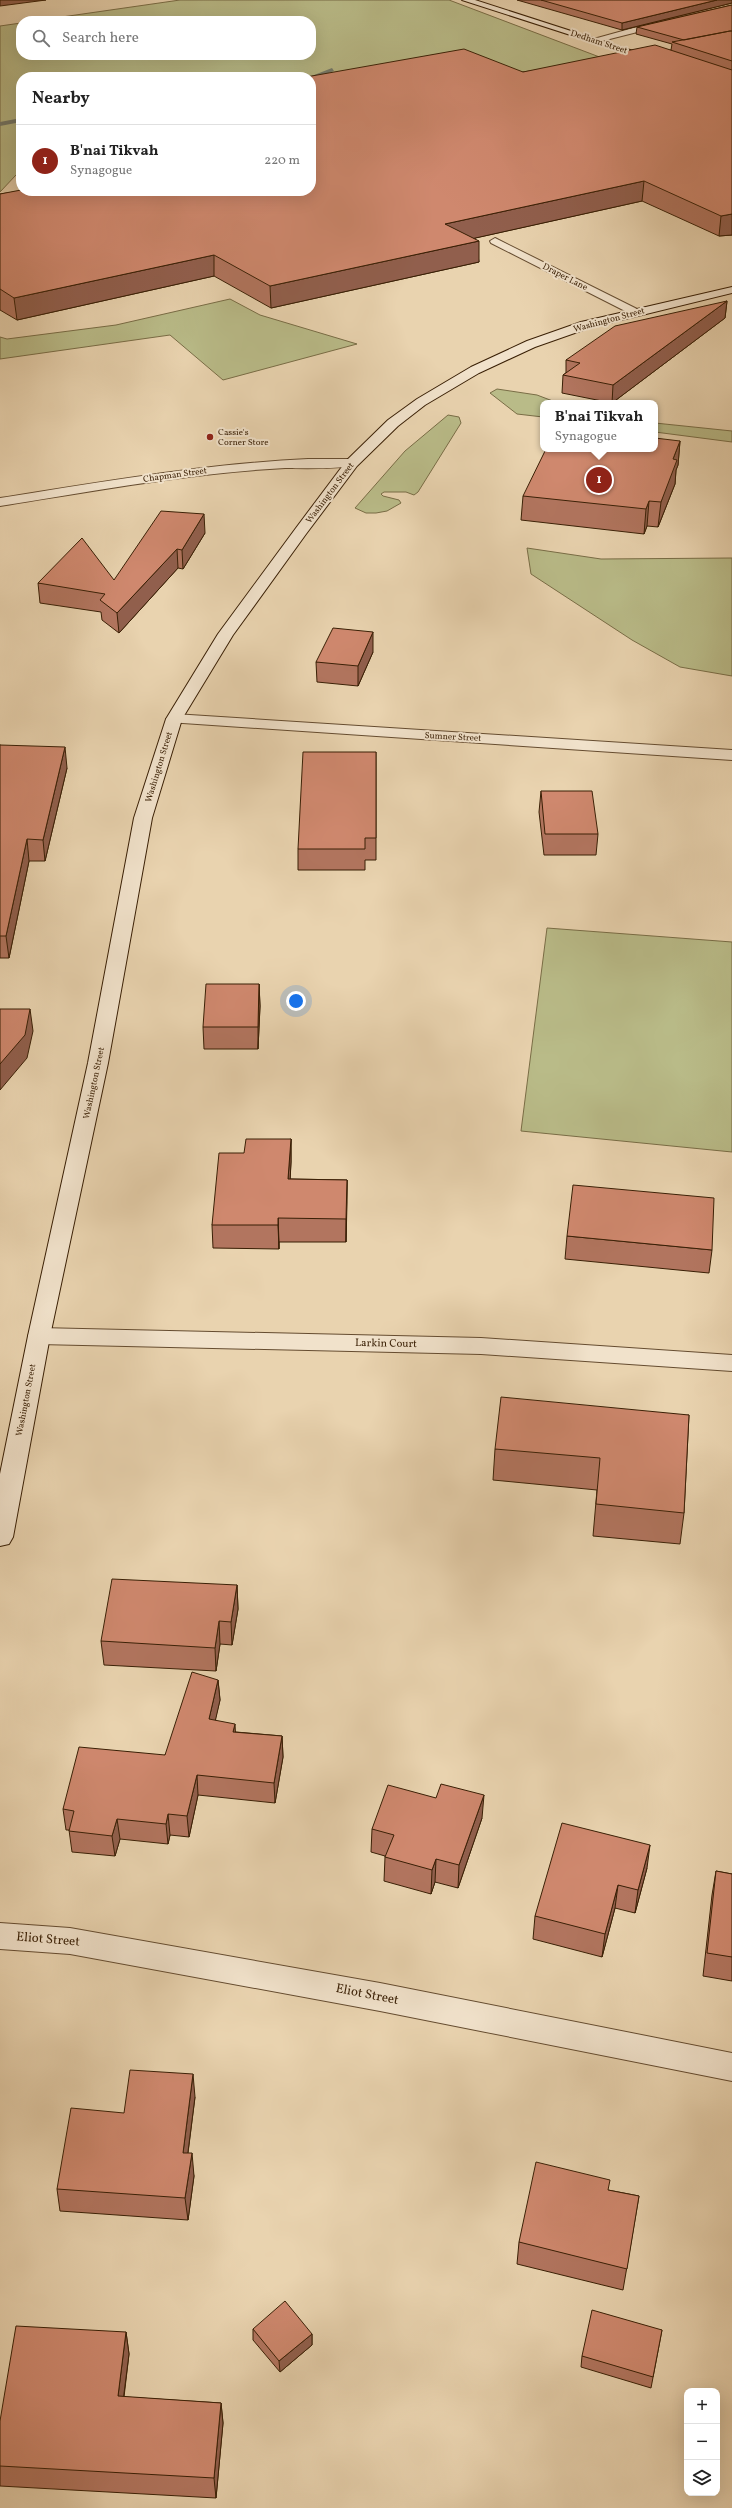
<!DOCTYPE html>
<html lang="en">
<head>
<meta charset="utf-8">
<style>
	:root { --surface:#fff; --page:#f2f2f2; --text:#222; --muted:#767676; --line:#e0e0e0; --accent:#8f2418 }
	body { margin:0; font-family:Vollkorn,serif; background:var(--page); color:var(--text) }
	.controls { position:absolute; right:12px; bottom:12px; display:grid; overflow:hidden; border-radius:8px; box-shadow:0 4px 16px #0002 }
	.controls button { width:36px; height:36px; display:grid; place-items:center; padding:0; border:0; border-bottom:1px solid var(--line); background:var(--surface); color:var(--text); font:20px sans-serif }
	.you { position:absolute; left:296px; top:1001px; width:14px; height:14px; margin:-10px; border:3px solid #fff; border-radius:50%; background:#1a73e8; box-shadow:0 0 0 6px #1a73e833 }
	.badge { display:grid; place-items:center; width:26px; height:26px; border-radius:50%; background:var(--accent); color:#fff; font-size:13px; font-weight:700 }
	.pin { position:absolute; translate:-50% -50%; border:2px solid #fff; box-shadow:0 1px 4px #0006 }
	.popup { position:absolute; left:540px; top:400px; width:118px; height:52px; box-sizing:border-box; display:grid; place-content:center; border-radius:8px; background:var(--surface); filter:drop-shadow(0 1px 3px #0005); font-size:13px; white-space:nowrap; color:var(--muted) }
	.popup b { font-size:15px; color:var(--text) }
	.popup::after { content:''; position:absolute; left:50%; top:100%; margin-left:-8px; border:8px solid transparent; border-top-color:var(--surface) }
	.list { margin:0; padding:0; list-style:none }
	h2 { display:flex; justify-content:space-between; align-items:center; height:52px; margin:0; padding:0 16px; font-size:17px }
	h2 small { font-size:13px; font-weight:400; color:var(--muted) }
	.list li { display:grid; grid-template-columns:26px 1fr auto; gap:12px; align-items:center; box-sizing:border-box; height:72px; padding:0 16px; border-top:1px solid var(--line) }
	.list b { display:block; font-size:15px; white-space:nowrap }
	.list p { margin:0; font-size:13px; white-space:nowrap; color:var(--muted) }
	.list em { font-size:13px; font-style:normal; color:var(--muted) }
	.icon { flex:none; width:22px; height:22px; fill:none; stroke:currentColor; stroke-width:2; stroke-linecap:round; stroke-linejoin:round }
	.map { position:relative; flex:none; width:732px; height:2508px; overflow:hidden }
	.search { position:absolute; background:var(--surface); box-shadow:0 4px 16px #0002; left:16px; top:16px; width:300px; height:44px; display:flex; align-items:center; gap:10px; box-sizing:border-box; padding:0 14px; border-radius:16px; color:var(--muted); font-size:15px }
	.panel { position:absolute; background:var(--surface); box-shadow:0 4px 16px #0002; left:16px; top:72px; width:300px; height:124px; border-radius:16px }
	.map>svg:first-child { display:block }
	.green { fill:#b9bb88; stroke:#796d46 }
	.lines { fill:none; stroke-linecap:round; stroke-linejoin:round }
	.stream { fill:#737a6d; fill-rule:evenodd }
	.minor-casing { stroke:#654c30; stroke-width:2 }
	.tertiary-casing { stroke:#654c30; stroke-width:2 }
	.secondary-casing { stroke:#391f05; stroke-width:2 }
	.minor { fill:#f1e2cb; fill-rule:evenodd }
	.tertiary { fill:#f1e2cb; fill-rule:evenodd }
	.secondary { fill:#f1e2cb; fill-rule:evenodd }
	.wall { fill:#b2755f; stroke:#391f05 }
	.shaded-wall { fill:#915f4d; stroke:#391f05 }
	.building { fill:#cf886e; stroke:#391f05 }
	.poi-dot { fill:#8f2418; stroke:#f1e2cb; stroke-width:1.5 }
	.labels { text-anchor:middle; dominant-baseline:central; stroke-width:4; stroke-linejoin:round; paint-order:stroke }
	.far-street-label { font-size:9px; fill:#391f05; stroke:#f1e2cb }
	.far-poi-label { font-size:9px; fill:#391f05; stroke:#f1e2cb; text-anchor:start }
	.street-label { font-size:11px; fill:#391f05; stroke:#f1e2cb }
	.near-street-label { font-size:13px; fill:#391f05; stroke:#f1e2cb }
</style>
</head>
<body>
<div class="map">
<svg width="732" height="2508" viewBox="0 0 732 2508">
	<rect width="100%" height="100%" fill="#e9d3af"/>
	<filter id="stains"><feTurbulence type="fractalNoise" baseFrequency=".005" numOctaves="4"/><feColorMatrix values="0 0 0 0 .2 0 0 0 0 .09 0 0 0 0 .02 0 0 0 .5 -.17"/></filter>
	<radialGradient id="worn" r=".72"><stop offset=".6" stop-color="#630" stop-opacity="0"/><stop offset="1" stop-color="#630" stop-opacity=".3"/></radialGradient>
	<path class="green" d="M180 0H449L618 64 585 71 311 77H21V173L16 175 0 192V26L21 23V55H311V21H34Z
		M230 299 260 315 357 344 223 380 170 335 0 359V337L7 339 116 325Z
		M497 389 537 395 558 403H543V417L517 414 490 393Z
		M448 415 459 417 461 423 418 492 414 495 406 492H384L381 494 383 496 399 500 401 503 387 511 376 513H366L355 508 405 451Z
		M655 423 732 431V442L655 432Z
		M527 548 601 559 732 558V676L680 667 632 640 531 574Z
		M547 928 732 942V1152L521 1131Z"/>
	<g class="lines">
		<path class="stream" d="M332 68 334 71 313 79 309 77Z
			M21 118V122L0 126V122Z"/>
		<defs>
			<path id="minor" d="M666 19 669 20V24L594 43 590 40Z
				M495 238 639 310 641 312 635 316 631 314 491 243 490 241Z
				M174 714 732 750V760L168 722 166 719Z
				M39 1328 481 1338 732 1355V1371L481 1354 39 1344 31 1342 28 1336 31 1330Z
				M0 1923 70 1928 380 1983 732 2053V2081L380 2011 70 1954 0 1949Z"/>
			<path id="tertiary" d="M308 459H352L359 463C354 470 297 468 285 468 189 473 94 491 0 506V498C102 482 204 464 308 459Z"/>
			<path id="secondary" d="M462 0H475L661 60 654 62Z
				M732 287V293L589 328 535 347 479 373 425 405 398 426 357 466 306 534 233 635 182 719 152 818 108 1063 50 1336 13 1537 9 1544 0 1546V1474L28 1336 88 1063 134 818 166 719 218 634 296 528 347 460 388 420 417 399 471 367 527 341 581 322Z"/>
		</defs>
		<use href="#minor" class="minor-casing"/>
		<use href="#tertiary" class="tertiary-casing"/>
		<use href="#secondary" class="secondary-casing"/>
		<use href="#minor" class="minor"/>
		<use href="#tertiary" class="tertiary"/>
		<use href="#secondary" class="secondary"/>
	</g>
	<path class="wall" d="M517 0H732V3L622 30Z
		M732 5V235L719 236 642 201 475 238 479 262 271 308 214 276 17 320 0 310V194L21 191 523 72 671 50 672 44 636 34 637 27Z
		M727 301 725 318 612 403 562 393 563 375 566 373V360Z
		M680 441 678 465 676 470 675 484 658 527 647 526 644 534 521 520 523 496Z
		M205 533 183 569 178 568 119 633 102 620 101 612 40 603 38 583 114 580Z
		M373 652 358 686 317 682 316 662Z
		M0 745 67 768 45 861H29L9 958H0Z
		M376 752V860H365V870H298V849Z
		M541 791 598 834 596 855H544L539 812Z
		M259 984 260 1006 258 1049H204L203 1027Z
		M291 1139V1162L290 1179 347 1180 346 1242H279V1249L213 1248 212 1225 244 1153Z
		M567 1236 712 1250 709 1273 565 1259Z
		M689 1415 684 1513 680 1544 593 1536 597 1490 493 1480 495 1449Z
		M237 1585 238 1609 232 1645 220 1644 216 1671 104 1665 101 1641Z
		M218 1680 220 1700 215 1720 236 1732 282 1736 283 1757 275 1803 198 1795 189 1837 170 1835 168 1844 120 1839 115 1856 72 1852 69 1830H66L63 1809 165 1755Z
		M482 1818 458 1888 435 1882 431 1894 384 1881 385 1857V1856L371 1852 372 1829Z
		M647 1868 635 1913 615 1908 602 1957 533 1939 535 1916Z
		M716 1871 732 1874V1981L703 1976 712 1895Z
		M195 2097 188 2153 194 2176 188 2220 60 2211 57 2189 124 2113Z
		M608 2190 639 2196 623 2290 517 2264 519 2242Z
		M253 2329 312 2334V2345L280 2372 253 2340Z
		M662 2330 651 2388 581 2367 582 2356Z
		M126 2332 129 2354 124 2397 221 2403 223 2423 216 2498 0 2486V2421Z"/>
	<path class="shaded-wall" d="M0 0H46L0 6Z
		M717 0H732V3L622 30V23Z
		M644 181 642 201 444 245 445 224Z
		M732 214V235L719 236 721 216Z
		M479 241V262L271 308 270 286Z
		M214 255V276L17 320 14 298Z
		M727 301 725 318 612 403 613 385Z
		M680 441 678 465 676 470 675 484 658 527 661 502 673 459Z
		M649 501 647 526 644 534 646 509Z
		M204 514 205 533 183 569 182 550Z
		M177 549 178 568 119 633 117 613Z
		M373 632V652L358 686V666Z
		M65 747 67 768 45 861 43 840Z
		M27 839 29 861 9 958 6 936Z
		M259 984 260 1006 258 1049V1027Z
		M30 1009 33 1031 27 1058 0 1090V1064Z
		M291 1139V1162L289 1202 288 1179Z
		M347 1180V1203L346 1242V1219Z
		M278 1218 279 1242V1249L278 1225Z
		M237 1585 238 1609 232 1645 231 1622Z
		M219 1621 220 1644 216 1671 215 1648Z
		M218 1680 220 1700 211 1740 209 1719Z
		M235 1724 236 1744 233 1732Z
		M282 1736 283 1757 275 1803 274 1783Z
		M197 1775 198 1795 189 1837 187 1816Z
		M484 1795 482 1818 458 1888 459 1865Z
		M168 1814 170 1835 168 1844 166 1824Z
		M117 1819 120 1839 115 1856 112 1836Z
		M650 1845 647 1868 635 1913 638 1890Z
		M436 1859 435 1882 431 1894 432 1870Z
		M618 1885 615 1908 602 1957 605 1934Z
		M193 2074 195 2097 185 2175 183 2153Z
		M192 2153 194 2176 188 2220 185 2198Z
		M126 2332 129 2354 121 2417 118 2396Z
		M312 2334V2345L280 2372 279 2361Z
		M221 2403 223 2423 216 2498 214 2478Z"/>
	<path class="building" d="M541 0H717L622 23Z
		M732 5V31H730L684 40 637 27Z
		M730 31H732V61L672 42Z
		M655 45 732 70V214L721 216 644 181 445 224 479 241 270 286 214 255 14 298 0 289V194L21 190V191H311V77H306L464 49 523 72Z
		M727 301 613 385 563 375 580 363 566 360 615 326Z
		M655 438 680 441 673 459 677 460 661 502 649 501 646 509 523 496 546 449H655Z
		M161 511 204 514 182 550 177 549 117 613 100 600 105 594 38 583 82 538 114 580Z
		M333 628 373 632 358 666 316 662Z
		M0 745 65 747 43 840 27 839 6 936H0Z
		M303 752H376V838H365V849H298Z
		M541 791H592L598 834H545Z
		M206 984H259L258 1027H203Z
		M0 1009H30L25 1035 0 1064Z
		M246 1139H291L288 1179 347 1180 346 1219 278 1218V1225H212L219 1153H244Z
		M573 1185 714 1198 712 1250 567 1236Z
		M501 1397 689 1415 684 1513 596 1504 600 1458 495 1449Z
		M112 1579 237 1585 231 1622 219 1621 215 1648 101 1641Z
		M192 1672 218 1680 209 1719 235 1724 233 1732 282 1736 274 1783 197 1775 187 1816 168 1814 166 1824 117 1819 112 1836 69 1831 74 1811 63 1809 79 1747 165 1755Z
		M441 1784 484 1795 459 1865 436 1859 432 1870 385 1857 394 1835 372 1829 388 1785 436 1798Z
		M562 1823 650 1845 638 1890 618 1885 605 1934 535 1916Z
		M716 1871 732 1874V1957L707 1953Z
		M130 2070 193 2074 183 2153H192L185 2198 57 2189 71 2108 124 2113Z
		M536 2162 610 2180 608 2190 639 2196 627 2269 519 2242Z
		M285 2301 312 2334 279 2361 253 2329Z
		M592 2310 662 2330 653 2377 582 2356Z
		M16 2326 126 2332 118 2396 221 2403 214 2478 0 2466V2421Z"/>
	<circle class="poi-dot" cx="210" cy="437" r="4"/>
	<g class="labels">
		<g class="far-street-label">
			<text transform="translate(599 42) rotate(18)">Dedham Street</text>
			<text transform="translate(565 277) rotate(27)">Draper Lane</text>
			<text transform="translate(609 320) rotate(-15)">Washington Street</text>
			<text transform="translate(175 475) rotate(-8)">Chapman Street</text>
			<text transform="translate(330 493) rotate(-53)">Washington Street</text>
			<text transform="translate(453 737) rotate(3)">Sumner Street</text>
			<text transform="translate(159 767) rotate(-73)">Washington Street</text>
			<text transform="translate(94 1083) rotate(-78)">Washington Street</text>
			<text transform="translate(26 1400) rotate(-79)">Washington Street</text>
		</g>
		<g class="far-poi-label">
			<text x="218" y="432">Cassie's<tspan x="218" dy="10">Corner Store</tspan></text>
		</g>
		<g class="street-label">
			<text transform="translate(386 1344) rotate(1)">Larkin Court</text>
		</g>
		<g class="near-street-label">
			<text transform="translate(48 1940) rotate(5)">Eliot Street</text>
			<text transform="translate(367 1995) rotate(11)">Eliot Street</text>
		</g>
	</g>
	<rect width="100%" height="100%" filter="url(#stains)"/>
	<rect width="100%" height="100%" fill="url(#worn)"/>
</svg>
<div class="controls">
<button>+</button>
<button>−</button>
<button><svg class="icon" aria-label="layers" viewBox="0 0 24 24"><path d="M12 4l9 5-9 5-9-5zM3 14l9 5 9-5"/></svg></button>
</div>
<div class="you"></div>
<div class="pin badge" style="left:599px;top:480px">1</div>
<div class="popup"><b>B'nai Tikvah</b>Synagogue</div>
<div class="search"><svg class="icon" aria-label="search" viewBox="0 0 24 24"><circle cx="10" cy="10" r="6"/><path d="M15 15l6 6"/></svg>Search here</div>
<section class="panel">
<h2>Nearby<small></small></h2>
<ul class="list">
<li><span class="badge">1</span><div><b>B'nai Tikvah</b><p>Synagogue</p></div><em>220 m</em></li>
</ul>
</section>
</div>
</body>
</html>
